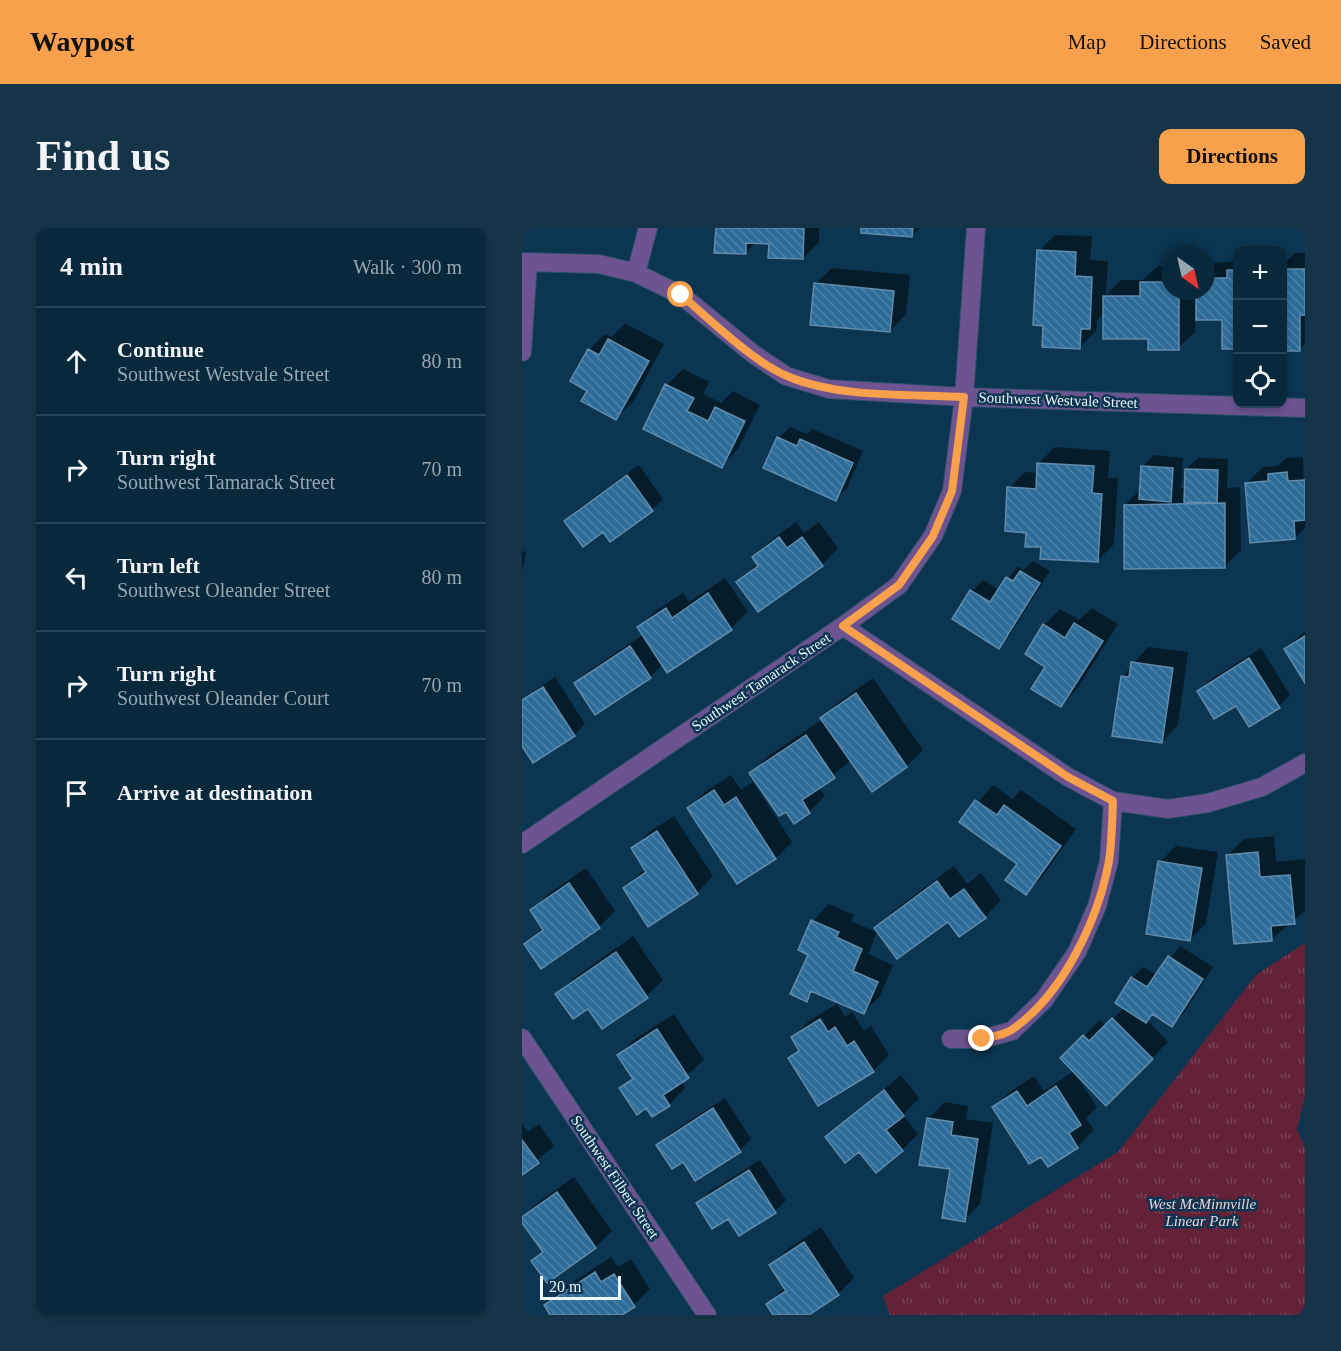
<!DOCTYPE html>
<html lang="en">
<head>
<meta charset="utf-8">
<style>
	:root { --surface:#08283c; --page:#163447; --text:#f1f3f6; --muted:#98a6af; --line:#294456; --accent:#f8a04b }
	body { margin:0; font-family:"Times New Roman",serif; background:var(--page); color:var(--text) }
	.controls { position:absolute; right:18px; top:18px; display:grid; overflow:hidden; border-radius:12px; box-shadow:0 3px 9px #0003 }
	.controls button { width:54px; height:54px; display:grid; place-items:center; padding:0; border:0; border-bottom:2px solid var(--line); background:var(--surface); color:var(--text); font:30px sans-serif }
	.compass { position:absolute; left:639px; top:18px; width:54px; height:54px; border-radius:50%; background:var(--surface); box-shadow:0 3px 9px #0003; rotate:146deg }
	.scale { position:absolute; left:18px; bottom:15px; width:81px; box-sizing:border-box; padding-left:6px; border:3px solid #ebf4fb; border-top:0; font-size:16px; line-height:21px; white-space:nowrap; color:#ebf4fb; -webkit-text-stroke:4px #0b3550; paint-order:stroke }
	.stop { position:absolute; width:18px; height:18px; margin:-14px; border:4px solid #f8a04b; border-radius:50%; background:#fff }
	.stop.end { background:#f8a04b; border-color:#fff; box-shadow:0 2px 6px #0008 }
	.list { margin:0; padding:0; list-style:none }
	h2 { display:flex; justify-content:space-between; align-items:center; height:78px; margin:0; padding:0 24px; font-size:26px }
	h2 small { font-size:20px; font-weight:400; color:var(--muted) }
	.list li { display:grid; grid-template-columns:39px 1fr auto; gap:18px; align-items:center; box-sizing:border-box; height:108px; padding:0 24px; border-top:2px solid var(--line) }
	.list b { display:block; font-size:22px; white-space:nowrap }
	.list p { margin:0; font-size:20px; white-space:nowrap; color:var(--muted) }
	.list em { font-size:20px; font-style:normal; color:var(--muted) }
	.icon { flex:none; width:33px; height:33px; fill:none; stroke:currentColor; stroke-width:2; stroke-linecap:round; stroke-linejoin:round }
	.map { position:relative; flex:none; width:783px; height:1087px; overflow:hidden; border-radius:12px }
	header { display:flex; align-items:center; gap:36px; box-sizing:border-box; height:84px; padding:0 30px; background:var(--accent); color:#111 }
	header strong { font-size:28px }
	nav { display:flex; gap:33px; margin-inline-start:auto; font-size:21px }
	.intro { display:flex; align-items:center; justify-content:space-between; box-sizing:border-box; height:144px; padding:0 36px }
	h1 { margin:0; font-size:42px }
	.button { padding:15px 27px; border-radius:12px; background:var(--accent); color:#111; font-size:21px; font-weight:700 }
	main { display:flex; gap:36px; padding:0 36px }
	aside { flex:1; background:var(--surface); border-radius:12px; box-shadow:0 3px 9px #0003 }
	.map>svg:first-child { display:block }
	.park { fill:url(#park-tufts) }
	.shadow { fill:#0007 }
	.building { fill:url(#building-back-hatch); stroke:#618baa; stroke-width:1.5 }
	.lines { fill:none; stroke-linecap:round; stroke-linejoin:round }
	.street-casing { stroke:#2a5068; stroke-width:20 }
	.street { stroke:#6d5490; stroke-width:18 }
	.route { stroke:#f8a04b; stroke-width:8 }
	.labels { text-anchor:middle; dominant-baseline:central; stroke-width:5; stroke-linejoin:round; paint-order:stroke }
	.street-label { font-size:15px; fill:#ebf4fb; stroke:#0b3550 }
	.park-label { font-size:15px; font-style:italic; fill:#f2d2d9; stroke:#0b3550 }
</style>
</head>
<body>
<header>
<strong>Waypost</strong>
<nav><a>Map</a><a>Directions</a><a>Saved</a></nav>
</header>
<div class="intro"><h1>Find us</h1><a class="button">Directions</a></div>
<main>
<aside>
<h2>4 min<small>Walk · 300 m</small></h2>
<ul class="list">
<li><svg class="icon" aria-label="ahead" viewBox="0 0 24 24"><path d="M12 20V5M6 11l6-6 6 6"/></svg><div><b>Continue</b><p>Southwest Westvale Street</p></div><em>80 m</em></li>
<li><svg class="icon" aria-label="right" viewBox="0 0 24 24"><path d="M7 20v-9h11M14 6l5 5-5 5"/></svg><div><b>Turn right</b><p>Southwest Tamarack Street</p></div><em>70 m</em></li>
<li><svg class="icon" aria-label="left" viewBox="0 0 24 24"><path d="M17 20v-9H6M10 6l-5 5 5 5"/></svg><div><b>Turn left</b><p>Southwest Oleander Street</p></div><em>80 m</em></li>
<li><svg class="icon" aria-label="right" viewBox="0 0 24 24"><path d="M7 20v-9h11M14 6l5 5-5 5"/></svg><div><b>Turn right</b><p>Southwest Oleander Court</p></div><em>70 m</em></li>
<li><svg class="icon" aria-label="arrive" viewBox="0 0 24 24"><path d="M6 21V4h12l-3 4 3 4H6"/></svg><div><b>Arrive at destination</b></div></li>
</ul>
</aside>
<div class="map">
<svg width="783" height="1087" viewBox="0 0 783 1087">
	<defs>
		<pattern id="park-tufts" width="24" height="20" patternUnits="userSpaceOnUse" patternTransform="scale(1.5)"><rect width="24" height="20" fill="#632238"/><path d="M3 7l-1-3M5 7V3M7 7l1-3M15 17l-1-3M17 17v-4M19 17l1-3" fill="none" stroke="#7a4356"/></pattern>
		<pattern id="building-back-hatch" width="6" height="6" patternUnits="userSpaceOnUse" patternTransform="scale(1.5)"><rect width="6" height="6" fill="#2d6c98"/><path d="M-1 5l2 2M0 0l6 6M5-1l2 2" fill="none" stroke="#4c82a7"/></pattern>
	</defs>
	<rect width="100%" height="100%" fill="#0b3550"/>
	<path class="park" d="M783 715V869L775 901 783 920V1087H368L361 1068 596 924 734 747Z"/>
	<path class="shadow" d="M195 0H297V14L281 30 248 14H234L223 25Z
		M341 0H397L390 8Z
		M533 7 570 8 568 32 586 33 584 67 599 52H621L636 38H648V63H684V43L692 35 716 33V119L701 90 676 70H673V104L656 120 628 109 583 84 575 92 574 103 558 119 522 96 517 23Z
		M773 25H783V116L778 121 760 122V38Z
		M310 40 388 47 384 86 368 103 293 56Z
		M103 95 142 116 111 174 94 190 67 162V122L83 106 90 109Z
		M161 141 187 154 181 166 199 175 211 163 238 177 216 221 200 238 145 157Z
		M268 199 285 206 291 201 341 223 325 260 314 271 243 239 257 210Z
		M533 219 588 223 586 250H596L592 316 575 333 521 318 487 260 503 244 516 245 517 235Z
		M632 227 661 230 659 260H664V241L676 230 706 231 705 260 718 259 719 322 703 338 603 277 619 261 621 238Z
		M781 229 783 300 773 310 725 255 741 239 756 238 764 230Z
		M117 237 141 271 130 282 81 302 43 293 54 282Z
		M274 294 282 305 297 294 316 320 300 337 216 354 236 335 231 329 248 313Z
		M0 323 4 324 0 344Z
		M511 333 528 343 487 408 476 419 432 390 450 363 461 352 477 362 496 338 501 342Z
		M203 350 226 384 209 400 145 443 141 436 128 449 54 455 65 444 122 406 117 400 133 383 161 365 167 374Z
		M570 380 596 396 555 461 539 477 525 438 522 397 538 381 557 392Z
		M783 403V452L763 421Z
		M626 419 666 424 656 497 640 514 600 449Z
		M739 420 768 467 757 478 727 497 714 476 677 463 688 452Z
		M33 449 63 496 52 507 0 515V471Z
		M351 450 401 522 384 538 350 562 329 532 297 559 303 568 287 584 264 582 229 545 245 529 301 491 316 474Z
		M209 547 219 562 231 554 270 614 254 630 216 654 167 580 184 563Z
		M471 557 490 571 499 562 554 601 520 649 503 665 497 635 439 594Z
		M152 588 191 648 175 665 102 660 124 640 111 621 127 604Z
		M752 608 754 634 783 631V683L750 711 706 627 722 611Z
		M654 618 696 624 684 695 668 712 638 634Z
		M432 638 445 656 459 645 479 672 463 689 354 700 370 684Z
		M64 640 93 683 77 699 4 716 21 699 10 683 26 666Z
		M307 676 332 687 329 693 355 704 346 726 371 737 358 768 342 784 293 763 284 772 291 693Z
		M111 708 141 752 125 768 81 799 66 779 35 766 52 750Z
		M658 718 691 739 661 786 650 797 632 785 625 792 646 814 584 876 553 846 575 879 564 890 572 902 555 919 526 937 520 927 472 879 489 863 512 848 522 863 552 843 540 830 578 792 584 798 603 779 610 750 621 739 635 747Z
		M315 776 323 789 330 784 342 803 349 798 367 827 351 843 268 830 278 821 271 809 287 793Z
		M152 786 182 832 159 853 163 860 147 877 125 878 99 861 111 849 97 827 113 811Z
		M379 847 397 870 381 887 396 906 380 922 305 909Z
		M203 870 229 911 218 922 174 951 161 932 136 917 147 906Z
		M423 874 446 878 444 891 471 895 458 976 442 992 430 940 406 891Z
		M0 895 6 904 17 896 32 918 0 945Z
		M238 932 264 972 253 983 176 975 187 964Z
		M52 949 90 1003 74 1019 25 1053 11 1033 21 1022 0 991 15 975Z
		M299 999 332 1050 316 1066 284 1087H253L246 1076 263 1059 249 1037 266 1021Z
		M89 1029 96 1039 109 1031 128 1061 112 1077 97 1087H30L24 1078 40 1061Z"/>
	<path class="building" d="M194 0H282L281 31 246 30 247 16 224 15V26L192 25Z
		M339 0H391L390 9 339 5Z
		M515 22 554 24 553 48 570 49 568 101H559L558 121 520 119 521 98 511 97Z
		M760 41H783V87H778V123H760Z
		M705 42H716V121H700V92H674V63H684V50H705Z
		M618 54H648V63H657V122H626V111H581V68H618Z
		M292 55 372 63 368 104 288 97Z
		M86 111 127 133 94 192 59 173 65 163 48 153 66 121 77 127Z
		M143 156 172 170 165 183 186 193 193 179 223 193 200 240 121 201Z
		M255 209 275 218 278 211 331 235 314 273 241 240Z
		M515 235 572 238 570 265 580 266 576 334 518 331 519 319H503L504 305 483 303 485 259 514 261Z
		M619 238 651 240 649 274 617 271Z
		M663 241 696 242 695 275 662 274Z
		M765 244 766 253 783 252V292L772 293 773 311 728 315 723 255 746 253V246Z
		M105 247 131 283 88 314 81 304 61 319 42 293Z
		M703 275V340L602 341V277Z
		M257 309 265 320 280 309 301 338 236 384 214 354 236 338 230 329Z
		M498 343 518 355 477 421 430 391 448 362 468 374 484 349 491 353Z
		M186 365 210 402 145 445 115 399 144 380 150 390Z
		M552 395 581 413 539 479 509 461 523 439 503 426 521 396 543 410Z
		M783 408V455L762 421Z
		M108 418 129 450 73 487 52 455Z
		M727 430 758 480 727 499 714 478 692 491 675 463Z
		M609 434 651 440 640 515 590 508 599 448 607 449Z
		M21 459 53 508 11 535 0 518V472Z
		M334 465 385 539 350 564 298 490Z
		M284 507 313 550 280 572 288 585 272 596 264 584 257 588 227 545Z
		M192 562 202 577 214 569 254 631 215 656 165 580Z
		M453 572 475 587 482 577 539 618 504 667 483 652 495 636 437 594Z
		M135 603 176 666 126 699 101 660 124 644 109 620Z
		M736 624 738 649 768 647 773 696 749 698 750 713 712 716 704 627Z
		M636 633 680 640 668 713 624 706Z
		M415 653 428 671 442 661 464 690 437 709 426 694 375 731 352 700Z
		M47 655 78 700 19 741 2 716 21 702 8 682Z
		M289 692 317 704 314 709 340 721 331 743 356 754 342 786 289 763 285 774 268 766 286 727 276 722Z
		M94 724 126 770 80 801 66 781 51 791 33 766Z
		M646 728 681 751 650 799 630 786 624 795 593 775 609 749 625 759Z
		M590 790 631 831 584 878 538 830 561 807 567 813Z
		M298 791 306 804 313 799 325 818 332 813 352 844 296 878 266 830 277 823 269 809Z
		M135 801 167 850 141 867 148 878 130 889 124 880 115 887 97 860 111 851 95 827Z
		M534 858 559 897 547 905 556 920 526 939 519 929 507 936 470 879 495 863 505 878Z
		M362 862 382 888 364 902 381 923 354 945 337 924 323 935 303 909Z
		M191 880 219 924 173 953 161 934 150 941 134 917Z
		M405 890 431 894 429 907 456 911 443 994 420 990 428 941 397 937Z
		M0 912 17 935 0 947Z
		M227 942 254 985 217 1008 206 991 190 1001 174 975Z
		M35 964 74 1020 25 1055 9 1033 21 1024 0 995V989Z
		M282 1014 317 1067 287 1087H251L244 1076 264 1063 247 1037Z
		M73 1044 79 1054 92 1046 113 1079 100 1087H28L22 1077Z"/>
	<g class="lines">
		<defs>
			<path id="street" d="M0 34 77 36 114 45 159 67 230 125 264 148 307 161 442 169 783 180
				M114 45 126 0
				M0 124 6 34
				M321 398 546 549 591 573 646 581 686 575 740 559 783 535
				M0 616 321 398 377 357 411 308 430 263 442 169 454 0
				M0 810 185 1087
				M429 811H460L490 803 522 772 555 724 575 678 587 633 591 573"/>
		</defs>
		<use href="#street" class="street-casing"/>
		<use href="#street" class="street"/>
	</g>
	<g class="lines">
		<path class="route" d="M159 67C188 91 231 134 265 148 316 170 386 166 442 169L430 263 411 308 377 357 321 398 546 549 591 573C590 593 590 613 587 633 576 692 541 766 491 801 483 807 470 809 460 811"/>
	</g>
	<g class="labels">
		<g class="street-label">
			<text transform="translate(536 172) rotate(2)">Southwest Westvale Street</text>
			<text transform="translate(239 454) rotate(-34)">Southwest Tamarack Street</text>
			<text transform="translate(93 949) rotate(56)">Southwest Filbert Street</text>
		</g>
		<g class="park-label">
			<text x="680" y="976">West McMinnville<tspan x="680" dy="17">Linear Park</tspan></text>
		</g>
	</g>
</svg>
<div class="controls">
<button>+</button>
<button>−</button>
<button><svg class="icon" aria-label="locate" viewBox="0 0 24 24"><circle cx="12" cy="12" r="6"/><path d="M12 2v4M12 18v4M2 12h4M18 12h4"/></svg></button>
</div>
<svg class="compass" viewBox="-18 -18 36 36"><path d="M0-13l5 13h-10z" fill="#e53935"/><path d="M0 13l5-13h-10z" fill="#98a6af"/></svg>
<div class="scale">20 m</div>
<div class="stop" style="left:159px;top:67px"></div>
<div class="stop end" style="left:460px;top:811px"></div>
</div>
</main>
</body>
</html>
